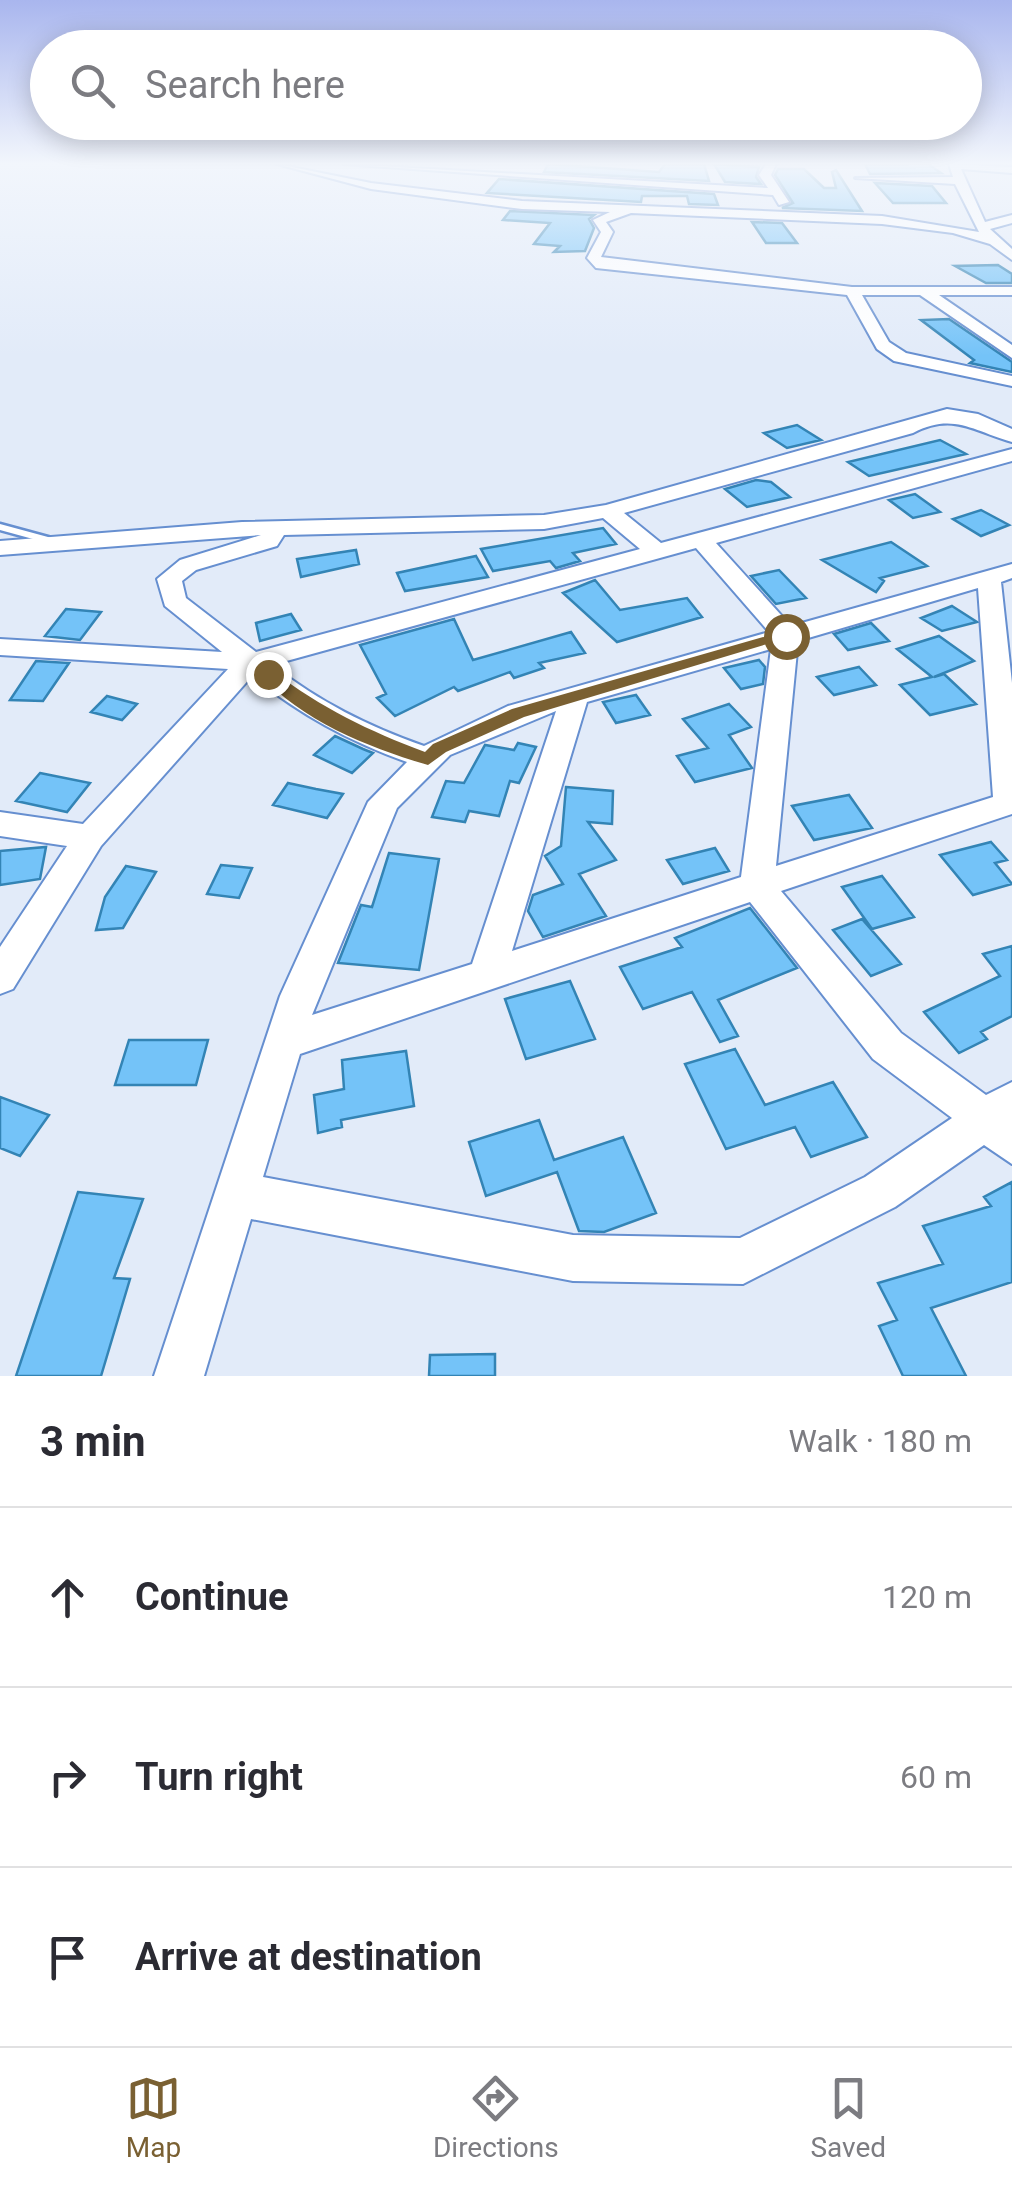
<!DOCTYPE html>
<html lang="en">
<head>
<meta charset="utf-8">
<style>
	:root { --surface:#fff; --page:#f7f7f7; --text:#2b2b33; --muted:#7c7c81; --line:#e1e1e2; --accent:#7a6032 }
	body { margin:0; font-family:Roboto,sans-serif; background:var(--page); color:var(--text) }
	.stop { position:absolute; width:30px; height:30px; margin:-22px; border:8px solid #7a6032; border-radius:50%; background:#fff }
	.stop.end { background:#7a6032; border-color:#fff; box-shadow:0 2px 10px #0008 }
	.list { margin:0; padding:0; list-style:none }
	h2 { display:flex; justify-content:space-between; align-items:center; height:130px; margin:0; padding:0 40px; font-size:42px }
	h2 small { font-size:32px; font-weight:400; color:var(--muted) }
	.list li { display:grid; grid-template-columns:65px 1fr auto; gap:30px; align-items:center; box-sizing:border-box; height:180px; padding:0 40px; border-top:2px solid var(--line) }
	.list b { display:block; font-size:38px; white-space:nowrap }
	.list em { font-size:32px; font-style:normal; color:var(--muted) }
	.icon { flex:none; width:55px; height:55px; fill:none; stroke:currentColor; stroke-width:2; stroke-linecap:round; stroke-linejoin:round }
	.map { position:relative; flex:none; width:1012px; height:1376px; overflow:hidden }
	.search { position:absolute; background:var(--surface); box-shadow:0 5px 25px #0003; left:30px; right:30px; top:30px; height:110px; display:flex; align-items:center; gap:25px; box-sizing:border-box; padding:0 35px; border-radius:55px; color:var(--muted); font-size:38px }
	.sheet { height:670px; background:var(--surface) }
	nav { display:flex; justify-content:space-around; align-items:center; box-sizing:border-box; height:140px; border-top:2px solid var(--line); background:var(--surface); font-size:28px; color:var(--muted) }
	nav a { display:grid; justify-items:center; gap:5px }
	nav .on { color:var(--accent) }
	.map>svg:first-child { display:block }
	.building { fill:#74c3f8; stroke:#3384b5; stroke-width:2.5 }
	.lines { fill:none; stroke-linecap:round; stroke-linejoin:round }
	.service-casing { stroke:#668fd0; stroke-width:5 }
	.minor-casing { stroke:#668fd0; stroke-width:4 }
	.service { fill:#fff; fill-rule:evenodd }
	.minor { fill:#fff; fill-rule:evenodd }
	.route { fill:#7a6032 }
</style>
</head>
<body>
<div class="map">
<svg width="1012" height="1376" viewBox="0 0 1012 1376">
	<rect width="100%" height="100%" fill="#e2ebf9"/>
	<path class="building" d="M548 164 659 172 665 164H704L709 181 544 172Z
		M714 164 759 167 756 177 761 184 725 182Z
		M865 164H928L941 173 870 174Z
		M778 169H804L824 188H836L832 172 836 170 862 211 782 208 793 203 775 175Z
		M499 179 714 194 718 205 689 204 687 196H642L641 202 487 193Z
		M875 183 932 186 946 203H893Z
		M510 211 594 215 589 219 594 228 585 251 554 252 560 246 534 244 550 223 503 220Z
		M752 222 782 223 797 243H766Z
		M998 265 1012 274V283H986L955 266Z
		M949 319 1012 362V372L970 363 974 360 921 320Z
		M797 425 821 440 787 448 764 433Z
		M940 440 966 454 869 476 848 462Z
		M756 480 771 482 790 497 747 507 725 489Z
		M915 494 940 512 913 518 889 500Z
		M981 510 1009 525 981 536 953 519Z
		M603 528 616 544 573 553 580 561 556 568 550 561 493 571 481 549Z
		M891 542 927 566 880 578 884 581 876 592 822 560Z
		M356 550 359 564 301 577 297 559Z
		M476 556 488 577 405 591 397 573Z
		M779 570 806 598 776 604 751 576Z
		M595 580 620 610 687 598 702 617 617 642 563 593Z
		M952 606 977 622 942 631 921 618Z
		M66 609 101 612 80 640 45 636Z
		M291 614 301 630 260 641 256 623Z
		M454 619 473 660 571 632 585 653 539 663 544 668 514 678 510 672 458 691 454 687 395 716 377 698 386 694 360 645Z
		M871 623 889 641 848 650 834 634Z
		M939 636 974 661 934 677 944 674 976 704 930 715 900 685 932 677 897 649Z
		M759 660 765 667 763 684 741 689 724 668Z
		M36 661 69 663 43 701 10 700Z
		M859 667 876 685 834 695 817 677Z
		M636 695 650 715 616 723 603 702Z
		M107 696 137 704 122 720 91 712Z
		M729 704 751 727 729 735 752 768 695 782 677 756 708 748 683 719Z
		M335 736 363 749 373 753 352 773 314 755Z
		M518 743 536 747 519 783 510 781 499 816 469 811 465 822 432 817 446 781 464 783 485 745 514 750Z
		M40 773 90 783 67 812 16 801Z
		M288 783 316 789 343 794 327 818 273 805Z
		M566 787 613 791 612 824 588 822 616 860 579 874 606 916 543 937 528 911 533 895 563 884 545 856 561 846Z
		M849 795 872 828 814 840 792 806Z
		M991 842 1007 860 995 863 1012 884 973 895 940 855Z
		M46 847 40 879 0 885V851Z
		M715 848 729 871 683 884 667 860Z
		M389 853 439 859 419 970 338 963 361 905 372 907Z
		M221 865 252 868 239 898 207 894Z
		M126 866 156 872 123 928 96 930 105 897Z
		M882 876 914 917 872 929 842 887Z
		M750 908 797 968 718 1000 738 1036 720 1042 692 992 643 1009 620 967 682 947 675 938Z
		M862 919 901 964 871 976 833 930Z
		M1012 946V1016L981 1032 987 1039 959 1053 924 1012 1000 976 983 954Z
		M570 981 595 1039 526 1059 505 999Z
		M129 1040H208L196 1085H115Z
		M735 1049 765 1105 833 1082 867 1137 811 1157 795 1127 726 1149 685 1064Z
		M406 1051 414 1106 341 1120 342 1127 318 1133 314 1095 344 1089 342 1060Z
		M0 1097 49 1115 20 1156 0 1148Z
		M539 1120 554 1160 623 1137 656 1213 604 1232 579 1231 557 1172 486 1196 469 1142Z
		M1012 1182V1282L931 1308 966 1376H903L879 1326 897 1320 878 1283 943 1264 923 1226 991 1206 984 1197Z
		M78 1192 143 1199 114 1278 130 1279 101 1376H16Z
		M495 1354V1376H429L430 1355Z"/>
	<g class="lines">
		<defs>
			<path id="service" d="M0 524 59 540 61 542 55 545 0 530Z"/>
			<path id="minor" d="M277 164 371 183 522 201 882 216 979 232 955 184 855 178 953 177 949 164 1012 167V173L961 169 985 222 1012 215V223L990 229 1012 249V260L990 244 953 233 882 224 631 213 606 222 613 232 601 257 852 287H1012V295H939L1012 345V358L920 295H862L889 342 906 353 1012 376V386L894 361 877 349 847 295 596 268 587 258 601 232 593 220 610 212 522 209 371 189Z
				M343 164 768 188 759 175 766 164H776L771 175 789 202 779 205 773 195Z
				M947 409 978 414 1012 429V442C973 431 953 412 913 433L624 513 661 543 1012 449V461L716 543 791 626 1012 564V578L1001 582 1012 683V814L781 891 901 1033 986 1095 1012 1082V1164L984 1145 895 1207 743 1284 573 1281 251 1219 204 1376H154L280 996 368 802 407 762C348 741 301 715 252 676L101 846 13 989 0 994V947L67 846 0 836V812L83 824 228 669 0 655V639L222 652 165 606 157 579 180 560 261 535 0 555V541L242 522 544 515 606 505ZM603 518 640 549 256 652 186 598 182 581 196 570 277 546 284 535 544 529ZM696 548 769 632 508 706 424 746C367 726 320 702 272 665ZM978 588 993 797 776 866 798 641ZM771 649 741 877 512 951 587 702ZM556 711 472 964 312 1015 397 808 450 755ZM750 902 873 1059 952 1118 865 1177 740 1238 573 1235 263 1177 300 1054Z"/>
		</defs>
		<use href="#service" class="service-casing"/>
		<use href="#minor" class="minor-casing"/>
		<use href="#service" class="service"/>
		<use href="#minor" class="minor"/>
	</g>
	<linearGradient id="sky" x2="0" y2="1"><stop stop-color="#a9b6ee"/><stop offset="0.46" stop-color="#f2f6fc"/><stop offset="1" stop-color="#f2f6fc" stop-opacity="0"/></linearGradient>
	<rect width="1012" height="356" fill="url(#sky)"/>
	<path class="route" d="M781 632 794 636 524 717 446 752 428 765C370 748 301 721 260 674L273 671C321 708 369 731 425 752L433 744 512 709Z"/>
</svg>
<div class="stop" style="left:786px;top:636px"></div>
<div class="stop end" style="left:268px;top:674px"></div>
<div class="search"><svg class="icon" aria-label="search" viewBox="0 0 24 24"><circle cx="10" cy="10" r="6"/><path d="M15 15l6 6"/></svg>Search here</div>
</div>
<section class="sheet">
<h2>3 min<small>Walk · 180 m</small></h2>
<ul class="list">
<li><svg class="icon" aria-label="ahead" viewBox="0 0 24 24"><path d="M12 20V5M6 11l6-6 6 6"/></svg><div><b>Continue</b></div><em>120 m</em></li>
<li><svg class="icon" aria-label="right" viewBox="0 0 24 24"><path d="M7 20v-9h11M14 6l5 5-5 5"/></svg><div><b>Turn right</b></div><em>60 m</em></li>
<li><svg class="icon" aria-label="arrive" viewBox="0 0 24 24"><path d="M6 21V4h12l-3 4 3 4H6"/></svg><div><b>Arrive at destination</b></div></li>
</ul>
</section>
<nav>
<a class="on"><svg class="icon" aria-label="map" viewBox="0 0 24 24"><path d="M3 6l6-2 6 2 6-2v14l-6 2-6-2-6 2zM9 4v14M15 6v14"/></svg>Map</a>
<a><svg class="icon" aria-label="directions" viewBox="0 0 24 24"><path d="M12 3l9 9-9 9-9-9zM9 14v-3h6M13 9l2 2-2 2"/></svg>Directions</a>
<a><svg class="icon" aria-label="saved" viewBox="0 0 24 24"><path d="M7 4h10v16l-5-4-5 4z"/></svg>Saved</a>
</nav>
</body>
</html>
